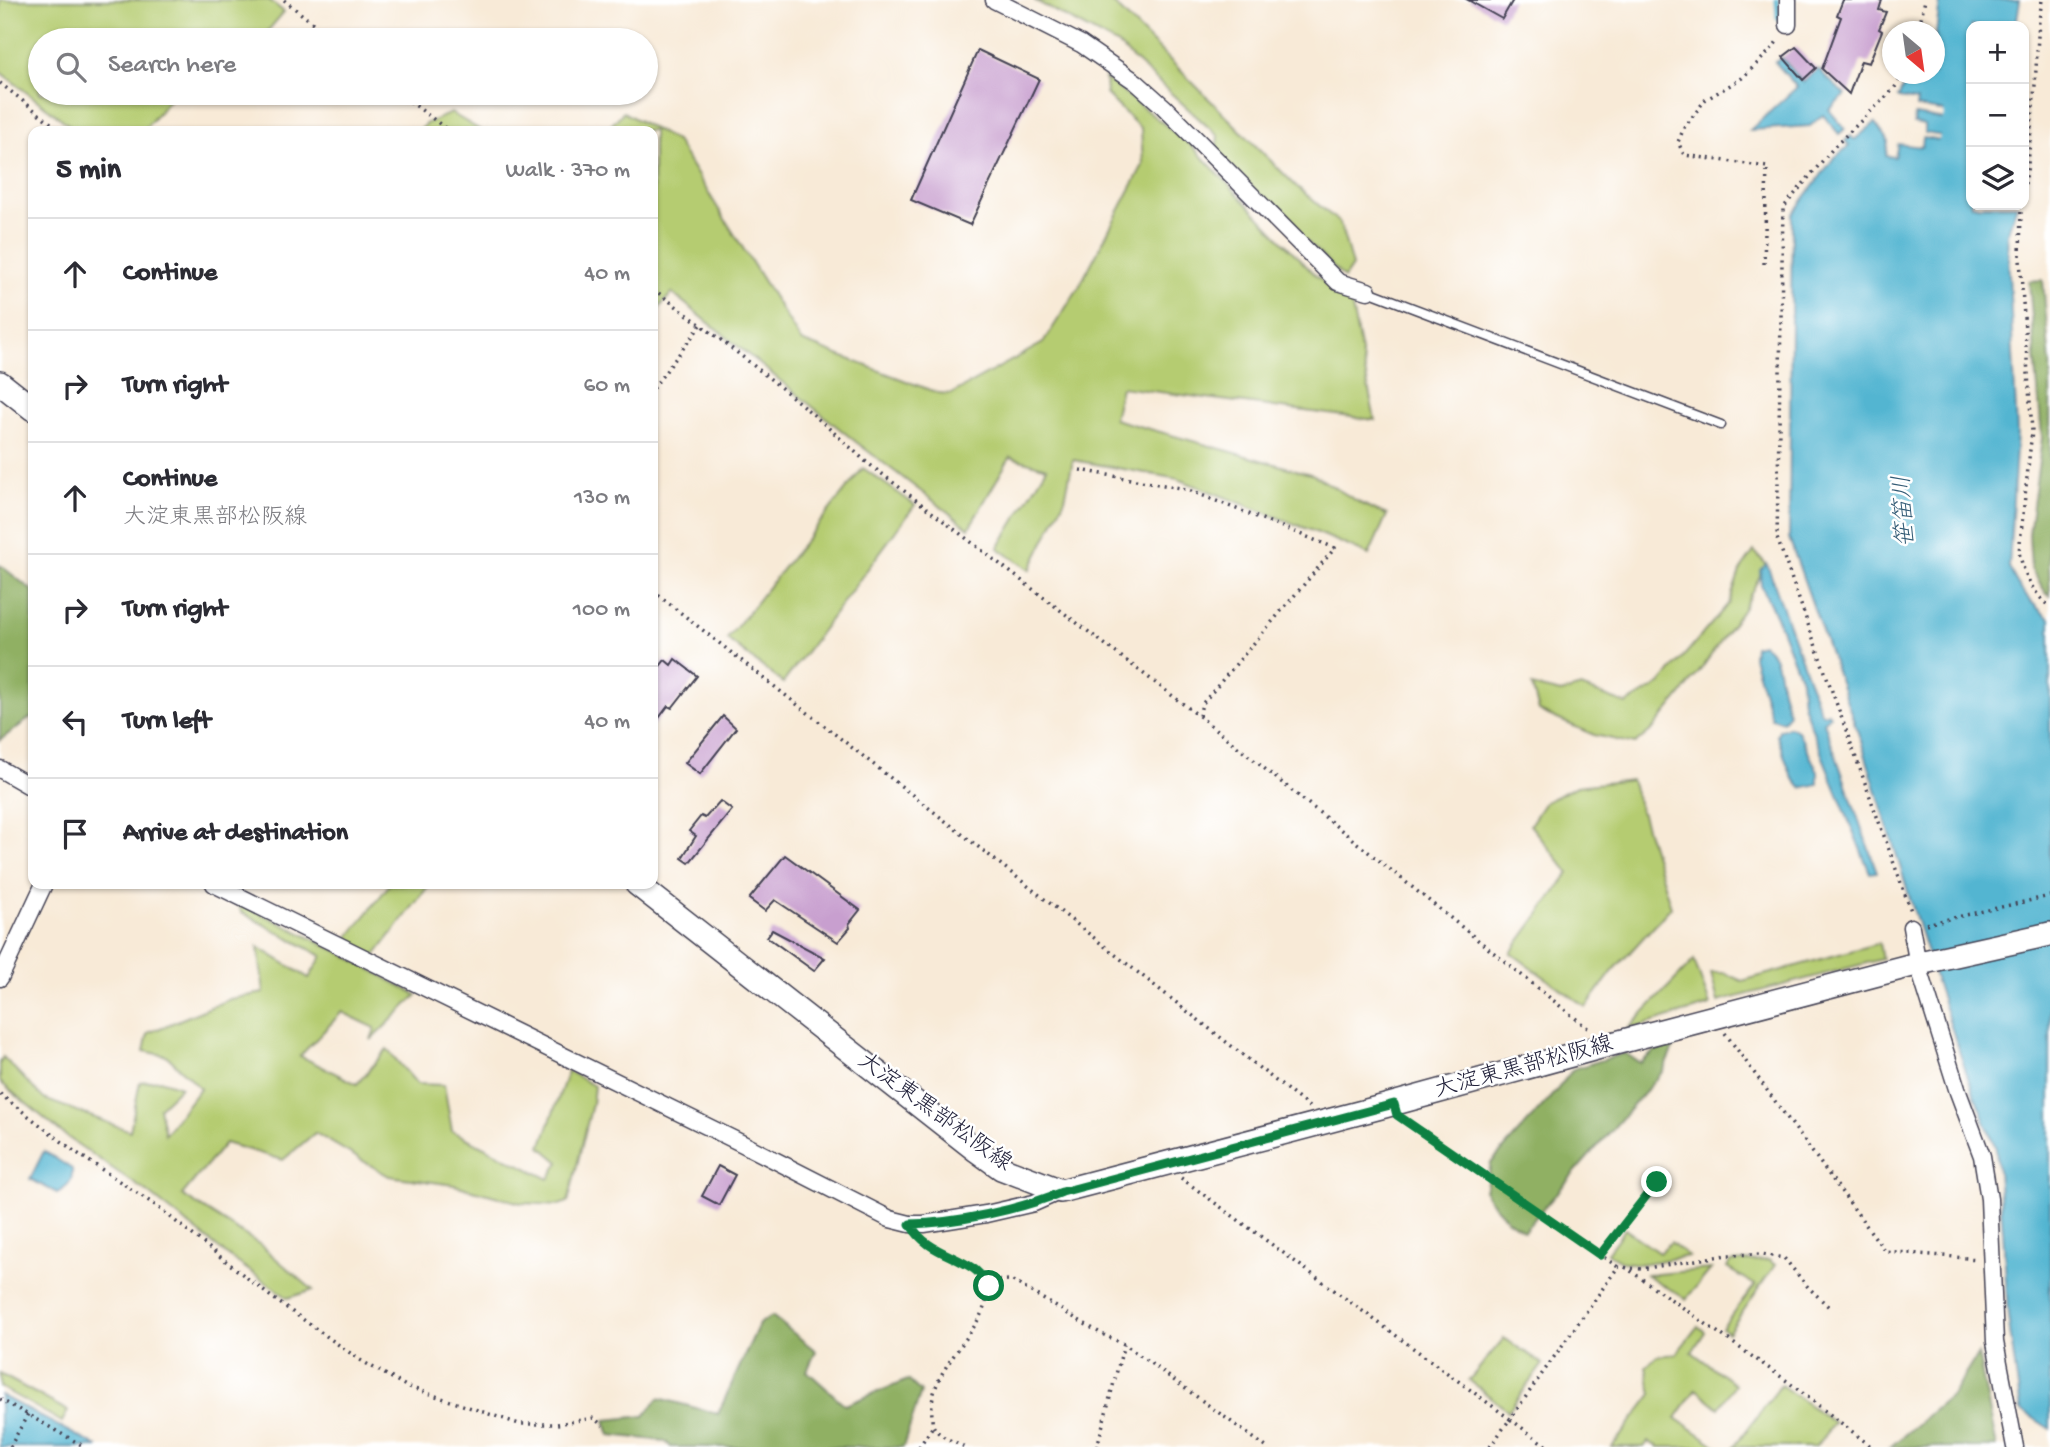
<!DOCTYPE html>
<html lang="en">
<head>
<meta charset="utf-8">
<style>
	:root { --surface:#fff; --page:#f7f7f7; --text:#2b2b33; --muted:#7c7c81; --line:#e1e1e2 }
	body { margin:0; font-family:"Gochi Hand","Klee One",sans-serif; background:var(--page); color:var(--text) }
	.controls { position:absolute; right:21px; top:21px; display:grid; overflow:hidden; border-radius:14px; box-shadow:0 2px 5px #0004 }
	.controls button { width:63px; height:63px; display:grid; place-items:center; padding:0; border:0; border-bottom:2px solid var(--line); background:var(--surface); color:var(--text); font:35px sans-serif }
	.compass { position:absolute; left:1882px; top:21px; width:63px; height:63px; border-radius:50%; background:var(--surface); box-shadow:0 2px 5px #0004; rotate:151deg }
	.stop { position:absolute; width:21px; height:21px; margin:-16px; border:5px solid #0b8043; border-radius:50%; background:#fff }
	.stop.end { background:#0b8043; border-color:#fff; box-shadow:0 2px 7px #0008 }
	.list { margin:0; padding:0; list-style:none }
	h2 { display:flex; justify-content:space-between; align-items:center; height:91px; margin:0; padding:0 28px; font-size:30px }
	h2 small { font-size:23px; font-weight:400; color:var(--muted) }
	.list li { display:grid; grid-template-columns:46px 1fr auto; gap:21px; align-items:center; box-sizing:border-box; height:112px; padding:0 28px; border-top:2px solid var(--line) }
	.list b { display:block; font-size:26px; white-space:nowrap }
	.list p { margin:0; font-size:23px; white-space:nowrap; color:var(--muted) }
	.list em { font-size:23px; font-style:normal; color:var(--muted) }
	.icon { flex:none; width:38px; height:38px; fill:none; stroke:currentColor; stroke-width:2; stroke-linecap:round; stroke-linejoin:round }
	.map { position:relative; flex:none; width:2050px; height:1447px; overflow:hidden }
	.search { position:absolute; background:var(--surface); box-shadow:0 2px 5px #0004; left:28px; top:28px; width:630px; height:77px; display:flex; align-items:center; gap:18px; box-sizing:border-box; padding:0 24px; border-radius:38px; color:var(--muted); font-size:26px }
	.panel { position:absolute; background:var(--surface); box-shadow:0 2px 5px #0004; left:28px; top:126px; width:630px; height:763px; border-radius:14px }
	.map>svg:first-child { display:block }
	.green { fill:#b5cc71; stroke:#6c7756; stroke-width:2 }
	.forest { fill:#90b063; stroke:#59694f; stroke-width:2 }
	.water { fill:#52b5d1; stroke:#3a6c86; stroke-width:2 }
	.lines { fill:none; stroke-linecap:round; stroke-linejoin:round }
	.stream { stroke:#52b5d1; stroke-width:5 }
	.river { stroke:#52b5d1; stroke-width:32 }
	.building { fill:#c89fcf }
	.service-casing { stroke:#424052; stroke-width:11 }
	.minor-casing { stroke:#424052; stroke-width:19 }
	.secondary-casing { stroke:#424052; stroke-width:26 }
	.path { stroke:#424052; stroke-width:3.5; stroke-dasharray:2 5; stroke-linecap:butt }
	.service { stroke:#fff; stroke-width:8 }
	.minor { stroke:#fff; stroke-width:16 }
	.secondary { stroke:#fff; stroke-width:23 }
	.route { stroke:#0b8043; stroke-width:9 }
	.labels { text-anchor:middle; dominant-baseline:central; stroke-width:5; stroke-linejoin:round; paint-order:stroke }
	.street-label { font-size:23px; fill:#22223b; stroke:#fff }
	.water-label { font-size:24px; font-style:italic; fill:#355d77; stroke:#fff }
</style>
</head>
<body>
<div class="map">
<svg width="2050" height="1447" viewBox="0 0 2050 1447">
	<rect width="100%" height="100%" fill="#fff"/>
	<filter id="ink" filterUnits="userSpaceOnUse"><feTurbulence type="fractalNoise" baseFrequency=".0143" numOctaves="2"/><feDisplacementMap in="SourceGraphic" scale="14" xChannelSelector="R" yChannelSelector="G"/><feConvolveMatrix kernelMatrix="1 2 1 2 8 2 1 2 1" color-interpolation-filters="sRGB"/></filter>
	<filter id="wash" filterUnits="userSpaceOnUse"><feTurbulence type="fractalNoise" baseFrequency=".00686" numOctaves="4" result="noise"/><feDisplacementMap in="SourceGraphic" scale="28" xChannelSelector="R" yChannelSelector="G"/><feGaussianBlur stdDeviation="1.57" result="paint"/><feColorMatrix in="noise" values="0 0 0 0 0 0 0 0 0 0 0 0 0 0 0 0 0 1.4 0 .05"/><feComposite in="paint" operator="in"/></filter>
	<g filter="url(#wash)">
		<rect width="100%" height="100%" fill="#f8ead7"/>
		<path class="green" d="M0 0H269L284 12 260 40H40V93H175L143 131H77L0 72Z
			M1034 0H1105L1115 5 1295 185 1340 223 1352 266 1344 278 1216 152 1218 136 1118 45Z
			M1105 78 1191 145 1314 274 1351 303 1375 420 1121 387 1114 419 1314 475 1362 504 1387 515 1369 555 1323 535 1178 479 1073 460 1065 499 1030 570 998 548 1047 468 1010 457 969 528 856 442 672 293 653 315V131H606L623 112 676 141 801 341 938 393 951 394 1043 343 1079 287 1143 165 1141 129 1106 94Z
			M451 113 482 131H419L425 124Z
			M863 468 915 505 783 683 727 639Z
			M1754 551 1766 564 1743 609 1697 675 1654 728 1635 744 1594 735 1539 711 1532 686 1561 693 1581 687 1626 704 1660 684 1729 603 1740 571Z
			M1631 780 1671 907 1613 971 1586 1007 1511 953 1569 873 1530 825 1545 802 1577 786Z
			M390 884H430L374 957 269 908 277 905 347 939Z
			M238 902 341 953 417 995 371 1040 375 1028 342 1012 300 1056 357 1084 387 1049 417 1084 444 1085 452 1131 549 1179 559 1162 541 1147 568 1071 594 1086 592 1104 568 1202 559 1205 521 1203 454 1185 389 1176 315 1133 283 1160 225 1143 182 1195 259 1244 313 1290 288 1298 227 1255 151 1195 67 1137 0 1082V1063L3 1057 44 1099 130 1131 140 1082 160 1080 181 1087 159 1108 165 1134 200 1088 167 1056 144 1051 148 1033 230 999 264 993 258 947 309 978 322 956 241 912Z
			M1879 943 1882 959 1718 1002 1711 973H1724L1742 981Z
			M1694 960 1710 1005 1627 1030Z
			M1625 1229 1659 1253 1671 1242 1688 1256 1640 1264 1623 1262 1607 1253Z
			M1769 1260 1775 1265 1728 1333 1722 1328 1755 1285 1727 1268 1730 1262Z
			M1711 1269 1686 1299 1647 1275Z
			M1698 1326 1705 1332 1692 1352 1735 1384 1719 1408 1696 1389 1676 1418 1718 1447H1659L1648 1442 1644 1447H1612L1652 1394 1646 1367 1657 1356 1676 1354Z
			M1504 1338 1543 1364 1508 1411 1469 1380Z
			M0 1374 68 1411 62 1422 0 1387Z
			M1781 1385 1834 1423 1815 1447H1734Z"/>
		<path class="forest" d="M2043 280 2050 366V514L2048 533 2050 596 2046 593 2031 569 2029 535 2042 438 2029 281Z
			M0 565 33 591V716L0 740Z
			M1675 1044 1663 1071 1524 1231 1508 1220 1490 1201 1485 1191 1491 1163 1556 1091 1573 1069 1625 1053 1640 1063 1655 1051Z
			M772 1316 816 1351 807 1371 845 1405 908 1380 921 1392 903 1447H671L665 1441 610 1435 605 1420 644 1416 659 1398 718 1414 759 1324Z
			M1978 1354 1997 1447H1890L1953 1394Z"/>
		<path class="water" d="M1940 0H2020L2016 26H1971V116L1916 107 1917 101 1898 98 1904 85 1911 74H1934L1935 43Z
			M1782 58 1803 82 1818 69 1845 95 1829 110 1845 129 1839 134 1823 115 1810 126 1750 130 1797 87 1775 62Z
			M1915 115 1971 124V132L1952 129 1950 137 1924 133V125L1914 123Z
			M1875 123 1888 141 1886 156 1895 157 1898 144 1922 147 1923 138 1949 142V151L1971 154V205H2017L2007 234 2017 432 2009 567C2019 591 2031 603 2050 619V1429L2021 1410 2008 1317 2003 1231 1996 1149 1969 1081 1932 969 1862 744 1789 538 1792 215 1833 159 1849 146 1845 141 1851 136 1854 140Z
			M1767 564 1820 711 1823 714 1828 712 1830 715 1824 722 1877 872 1870 873 1816 740 1803 704 1801 680 1778 621 1761 585 1760 570Z
			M1762 644C1777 652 1778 670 1781 685 1783 695 1786 705 1789 714L1783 721 1771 718 1753 657 1754 646Z
			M1790 727 1798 731 1818 772V784L1801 788 1792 777 1777 736 1779 730Z
			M44 1151 72 1169C73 1183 68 1187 57 1193L30 1179Z
			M0 1395 98 1447H0Z"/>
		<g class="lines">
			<path class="stream" d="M1777 0 1778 18"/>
			<path class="river" d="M1946 191 1971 55"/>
		</g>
		<g id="blocks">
			<path class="building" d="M1468 0H1513L1502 19Z
				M1843 0H1882L1879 10 1886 12 1879 29 1882 31 1869 63 1861 61 1849 94 1822 69 1841 17 1837 15Z
				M1796 47 1816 68 1803 80 1783 57Z
				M978 50 1039 79 970 225 911 200Z
				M675 659 697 676 672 708 668 706 653 726V675L665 660 671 665Z
				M723 716 736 728 700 774 685 763Z
				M720 801 732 810 689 863 682 858 696 836 689 831 701 816 705 818Z
				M785 855 860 910 849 924 850 928 838 942 775 900 765 911 749 899Z
				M772 930 825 958 814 971 767 937Z
				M718 1166 735 1175 719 1205 702 1196Z"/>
		</g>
	</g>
	<g filter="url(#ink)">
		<use href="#blocks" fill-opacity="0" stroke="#424052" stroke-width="2"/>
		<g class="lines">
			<defs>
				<path id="service" d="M1368 291 1721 425"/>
				<path id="minor" d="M994 0 1081 44 1136 82 1164 107 1338 282 1368 291
					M1788 0V25
					M0 769 33 788
					M214 884 741 1143 890 1219 910 1224H924L986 1214 1034 1203 1061 1191
					M1911 927 1918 965 1958 1092 1982 1156 1989 1199 1995 1342 2015 1447
					M0 978 44 884"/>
				<path id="secondary" d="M0 383 33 409
					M637 884 976 1150 1001 1168 1061 1191 1385 1106 1608 1045 1924 962 2050 934"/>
			</defs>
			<use href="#service" class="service-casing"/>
			<use href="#minor" class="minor-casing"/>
			<use href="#secondary" class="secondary-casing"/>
			<path class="path" d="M284 0 334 40
				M1918 32 1925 0
				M1903 74 1894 89 1835 146 1783 208 1777 538 1911 911
				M0 83 61 131
				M399 93 449 131
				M2024 191 2028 164 2035 85 2039 20 2042 0
				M2021 205 2020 259 2032 431 2019 552C2024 574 2032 592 2050 607
				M1764 264 1767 167 1684 155 1678 142 1684 128 1705 100 1742 78 1770 51 1779 39
				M653 289C726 343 799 399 865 461L1199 716 1590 1030
				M653 388 701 325
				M1080 470 1186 489 1335 548 1202 704 1199 716
				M653 591 1309 1107
				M1926 924 2050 896
				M1725 1033 1885 1251 1978 1259
				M0 1094 74 1151 155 1205 270 1296 360 1360 406 1386 519 1424H557L594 1418 603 1426
				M1181 1178 1510 1419 1618 1267 1407 1121
				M922 1239 940 1252 975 1270 989 1286C986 1335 927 1365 932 1416 932 1419 932 1425 934 1427 939 1437 955 1442 965 1447
				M1600 1255 1657 1182
				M1618 1267 1641 1269 1727 1255 1761 1254 1784 1258 1808 1287 1830 1308
				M1625 1267 1787 1381 1872 1447
				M985 1281 1011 1280 1102 1334 1124 1344 1266 1447
				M0 1399 85 1447
				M10 1447 28 1414
				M919 1447 933 1426
				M1097 1447 1124 1344
				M1490 1447 1510 1419 1548 1447"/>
			<use href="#service" class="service"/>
			<use href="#minor" class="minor"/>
			<use href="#secondary" class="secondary"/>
		</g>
	</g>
	<g class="lines" filter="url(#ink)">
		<path class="route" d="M989 1286C985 1281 980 1273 974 1269 950 1253 926 1251 910 1224 956 1223 1019 1210 1062 1192L1394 1104 1397 1115 1600 1255 1657 1182"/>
	</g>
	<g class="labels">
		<g class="street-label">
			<text transform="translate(1524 1068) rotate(-15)">大淀東黒部松阪線</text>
			<text transform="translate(934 1113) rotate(36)">大淀東黒部松阪線</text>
		</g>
		<g class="water-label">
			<text transform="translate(1906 511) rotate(-94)">笹笛川</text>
		</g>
	</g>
</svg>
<div class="controls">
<button>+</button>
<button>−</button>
<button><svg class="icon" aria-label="layers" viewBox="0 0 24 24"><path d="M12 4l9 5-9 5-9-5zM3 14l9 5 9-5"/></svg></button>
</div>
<svg class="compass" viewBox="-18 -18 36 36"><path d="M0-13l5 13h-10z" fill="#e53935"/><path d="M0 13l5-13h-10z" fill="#7c7c81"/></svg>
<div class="stop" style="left:989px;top:1286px"></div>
<div class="stop end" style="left:1657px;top:1182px"></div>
<div class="search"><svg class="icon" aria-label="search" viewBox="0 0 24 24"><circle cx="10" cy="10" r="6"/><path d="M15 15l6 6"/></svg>Search here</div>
<section class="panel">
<h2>5 min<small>Walk · 370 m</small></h2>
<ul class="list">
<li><svg class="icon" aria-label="ahead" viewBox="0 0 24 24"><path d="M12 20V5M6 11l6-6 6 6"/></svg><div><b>Continue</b></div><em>40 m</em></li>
<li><svg class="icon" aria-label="right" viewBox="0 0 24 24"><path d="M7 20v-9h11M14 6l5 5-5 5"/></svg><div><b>Turn right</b></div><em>60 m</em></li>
<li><svg class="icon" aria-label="ahead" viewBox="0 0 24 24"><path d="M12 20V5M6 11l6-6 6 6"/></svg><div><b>Continue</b><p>大淀東黒部松阪線</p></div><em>130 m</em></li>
<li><svg class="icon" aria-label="right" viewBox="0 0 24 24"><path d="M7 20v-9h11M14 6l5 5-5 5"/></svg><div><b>Turn right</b></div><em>100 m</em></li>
<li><svg class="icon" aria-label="left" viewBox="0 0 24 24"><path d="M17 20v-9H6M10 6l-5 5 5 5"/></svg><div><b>Turn left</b></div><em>40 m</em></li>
<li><svg class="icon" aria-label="arrive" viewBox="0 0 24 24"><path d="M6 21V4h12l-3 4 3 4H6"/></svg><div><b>Arrive at destination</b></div></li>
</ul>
</section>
</div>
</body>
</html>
